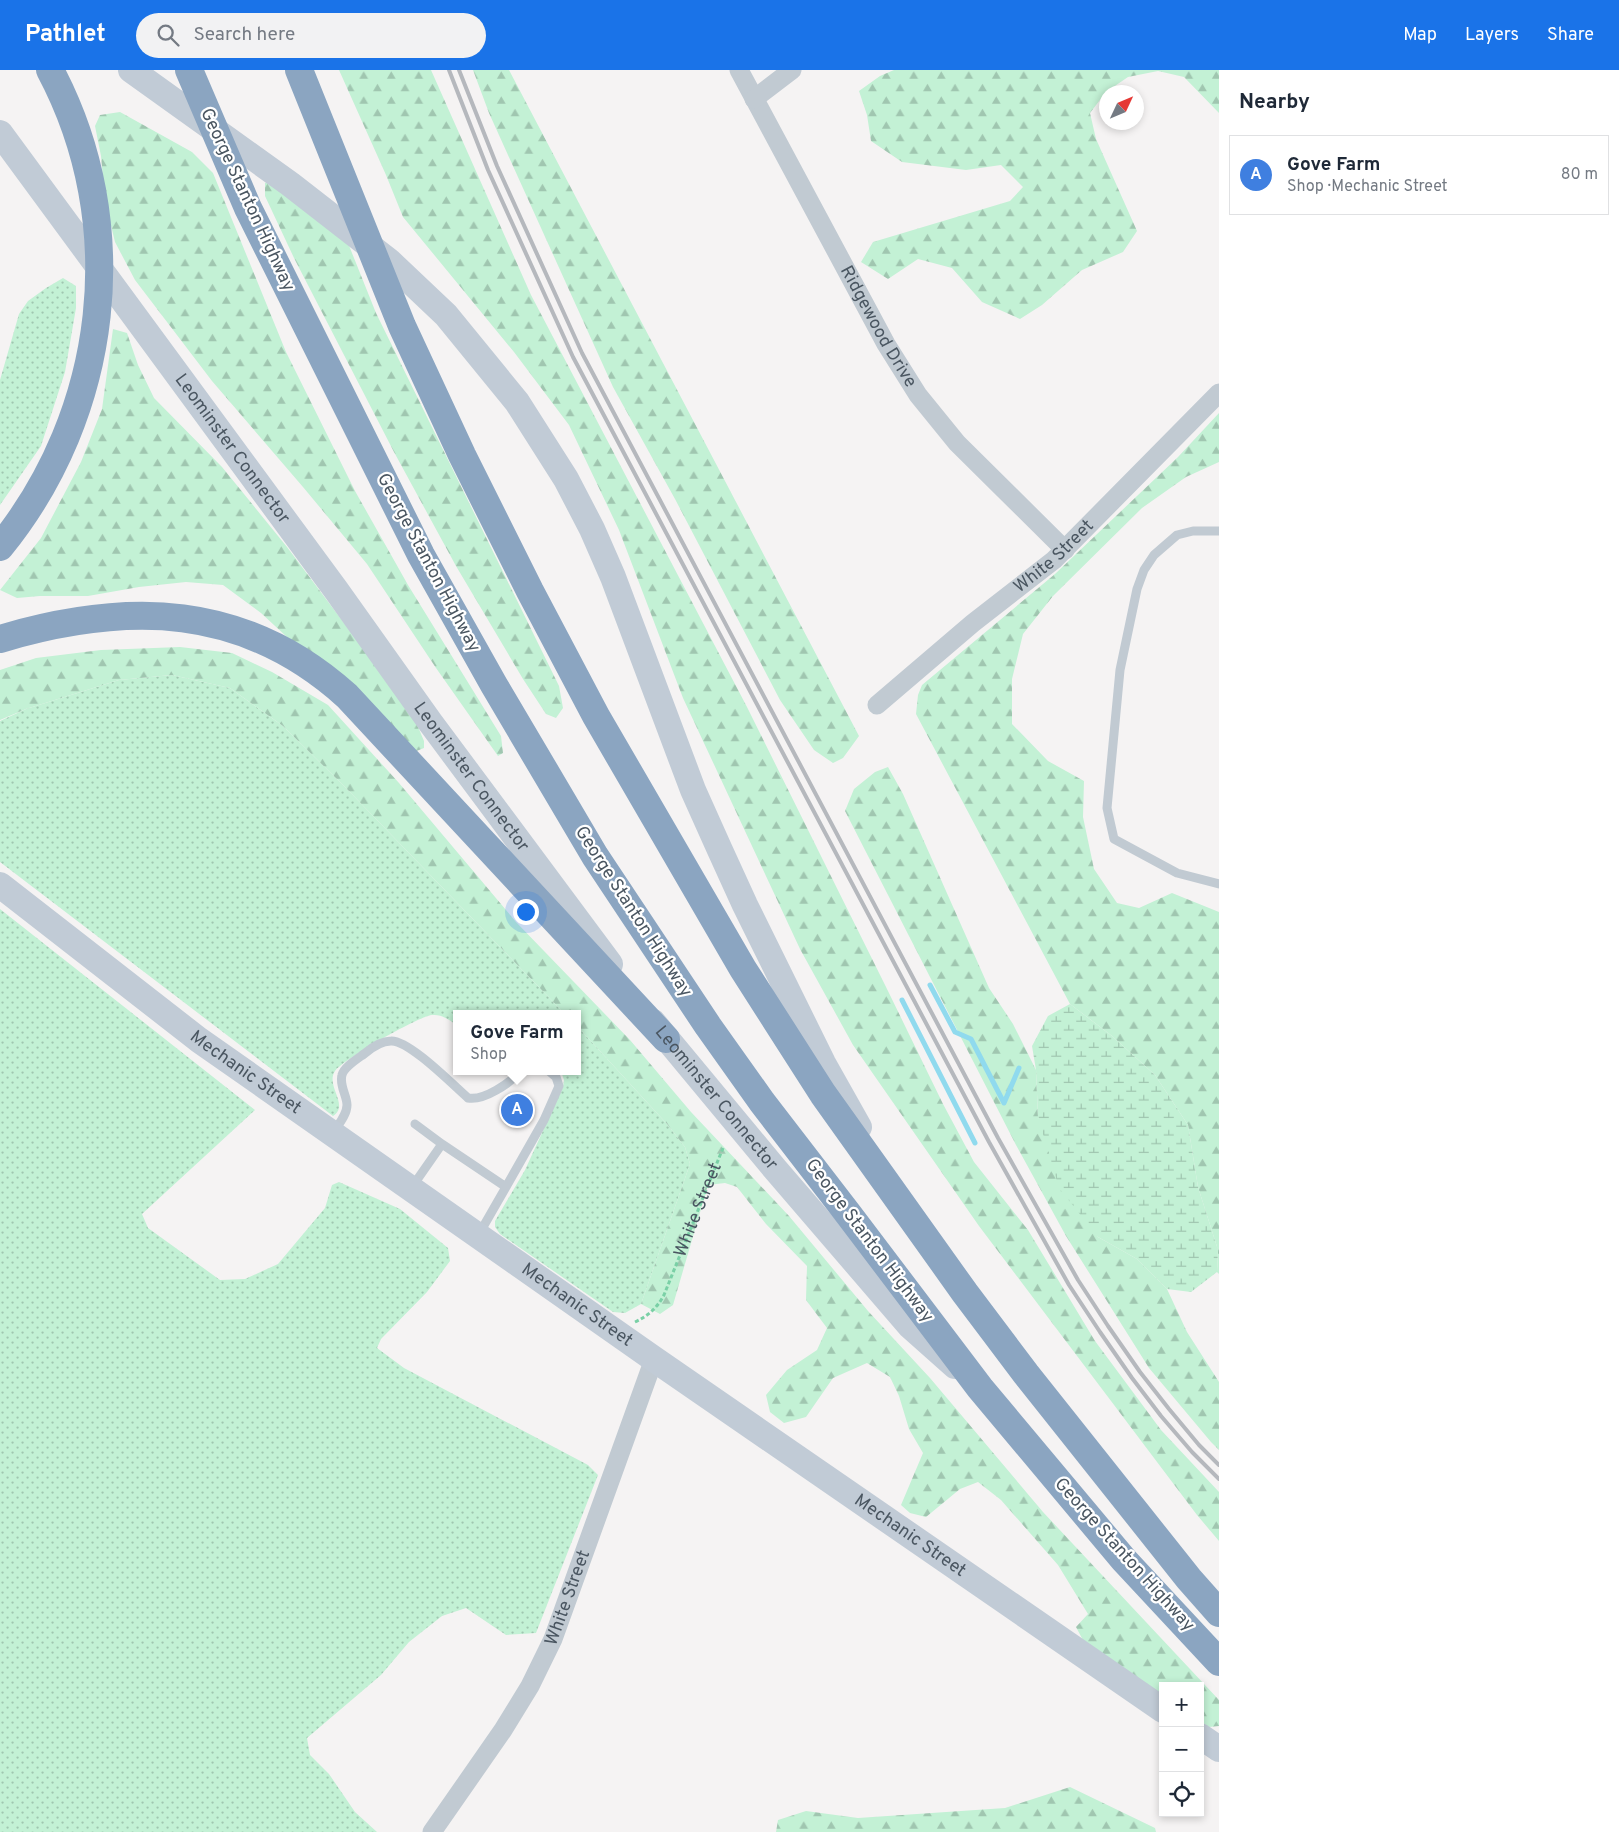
<!DOCTYPE html>
<html lang="en">
<head>
<meta charset="utf-8">
<style>
	:root { --surface:#fff; --page:#f2f2f3; --text:#1f2937; --muted:#747a83; --line:#e0e1e3; --accent:#1a73e8 }
	body { margin:0; font-family:Overpass,sans-serif; background:var(--page); color:var(--text) }
	.controls { position:absolute; right:15px; bottom:15px; display:grid; overflow:hidden; border-radius:0px; box-shadow:0 2px 8px #0003 }
	.controls button { width:45px; height:45px; display:grid; place-items:center; padding:0; border:0; border-bottom:1px solid var(--line); background:var(--surface); color:var(--text); font:25px sans-serif }
	.compass { position:absolute; left:1099px; top:15px; width:45px; height:45px; border-radius:50%; background:var(--surface); box-shadow:0 2px 8px #0003; rotate:46deg }
	.you { position:absolute; left:525px; top:841px; width:18px; height:18px; margin:-12px; border:4px solid #fff; border-radius:50%; background:#1a73e8; box-shadow:0 0 0 8px #1a73e833 }
	.badge { display:grid; place-items:center; width:32px; height:32px; border-radius:50%; background:var(--accent); color:#fff; font-size:16px; font-weight:700 }
	.pin { position:absolute; translate:-50% -50%; border:2px solid #fff; box-shadow:0 1px 5px #0006 }
	.popup { position:absolute; left:453px; top:940px; width:128px; height:65px; box-sizing:border-box; display:grid; place-content:center; border-radius:0px; background:var(--surface); filter:drop-shadow(0 1px 4px #0005); font-size:16px; white-space:nowrap; color:var(--muted) }
	.popup b { font-size:19px; color:var(--text) }
	.popup::after { content:''; position:absolute; left:50%; top:100%; margin-left:-10px; border:10px solid transparent; border-top-color:var(--surface) }
	.list { margin:0; padding:0; list-style:none }
	h2 { display:flex; justify-content:space-between; align-items:center; height:65px; margin:0; padding:0 20px; font-size:21px }
	h2 small { font-size:16px; font-weight:400; color:var(--muted) }
	.list li { display:grid; grid-template-columns:32px 1fr auto; gap:15px; align-items:center; box-sizing:border-box; height:80px; margin:0 10px 10px; padding:0 10px; border:1px solid var(--line); border-radius:0px }
	.list b { display:block; font-size:19px; white-space:nowrap }
	.list p { margin:0; font-size:16px; white-space:nowrap; color:var(--muted) }
	.list em { font-size:16px; font-style:normal; color:var(--muted) }
	.icon { flex:none; width:28px; height:28px; fill:none; stroke:currentColor; stroke-width:2; stroke-linecap:round; stroke-linejoin:round }
	.map { position:relative; flex:none; width:1219px; height:1762px; overflow:hidden }
	header { display:flex; align-items:center; gap:30px; box-sizing:border-box; height:70px; padding:0 25px; background:var(--accent); color:#fff }
	header strong { font-size:24px }
	nav { display:flex; gap:28px; margin-inline-start:auto; font-size:18px }
	.search { width:350px; height:45px; background:var(--page); display:flex; align-items:center; gap:12px; box-sizing:border-box; padding:0 18px; border-radius:28px; color:var(--muted); font-size:19px }
	main { display:flex }
	aside { flex:1; background:var(--surface) }
	.map>svg:first-child { display:block }
	.grass { fill:url(#grass-dots) }
	.forest { fill:url(#forest-firs) }
	.wetland { fill:url(#wetland-marsh) }
	.lines { fill:none; stroke-linecap:round; stroke-linejoin:round }
	.stream { stroke:#90daee; stroke-width:5 }
	.path { stroke:#7ad0a6; stroke-width:3; stroke-dasharray:4 2.5; stroke-linecap:butt }
	.lane { stroke:#c1cad2; stroke-width:9 }
	.street { stroke:#c1cad2; stroke-width:19 }
	.secondary { stroke:#c1cbd6; stroke-width:26 }
	.highway { stroke:#8ba5c1; stroke-width:28 }
	.rail { stroke:#b5b8bd; stroke-width:4 }
	.labels { text-anchor:middle; dominant-baseline:central; stroke-width:4.5; stroke-linejoin:round; paint-order:stroke }
	.street-label { font-size:18px; fill:#4a5661; stroke:#fff }
</style>
</head>
<body>
<header>
<strong>Pathlet</strong>
<div class="search"><svg class="icon" aria-label="search" viewBox="0 0 24 24"><circle cx="10" cy="10" r="6"/><path d="M15 15l6 6"/></svg>Search here</div>
<nav><a>Map</a><a>Layers</a><a>Share</a></nav>
</header>
<main>
<div class="map">
<svg width="1219" height="1762" viewBox="0 0 1219 1762">
	<defs>
		<pattern id="grass-dots" width="8" height="8" patternUnits="userSpaceOnUse" patternTransform="scale(1.25)"><rect width="8" height="8" fill="#c3f1d5"/><path d="M2 2h.1M6 6h.1" fill="none" stroke="#a0c6b0" stroke-width="1.8" stroke-linecap="round"/></pattern>
		<pattern id="forest-firs" width="22" height="20" patternUnits="userSpaceOnUse" patternTransform="scale(1.25)"><rect width="22" height="20" fill="#c3f1d5"/><path d="M5 1l3.5 6h-7zM16 11l3.5 6h-7z" fill="#a0c6b0"/></pattern>
		<pattern id="wetland-marsh" width="20" height="14" patternUnits="userSpaceOnUse" patternTransform="scale(1.25)"><rect width="20" height="14" fill="#c3f1d5"/><path d="M1 5h8M5 5V1M11 12h8M15 12V8" fill="none" stroke="#a0c6b0"/></pattern>
	</defs>
	<rect width="100%" height="100%" fill="#f5f3f3"/>
	<path class="grass" d="M63 208 76 216V238L65 302 41 376 0 435V310L19 244 28 231 46 218Z
		M172 605 230 618 283 656 345 717 565 944H457V955C449 950 442 944 432 945 417 947 344 989 335 1001 325 1016 350 1035 333 1046L0 792V651L26 639 119 610Z
		M0 839 255 1040 142 1144 148 1158 220 1210 245 1209 278 1194 325 1138 332 1115 339 1112 400 1139 448 1178 450 1191 427 1222 381 1269 377 1278 404 1298 588 1395 598 1405 536 1563 506 1565 466 1538 442 1546 409 1572 381 1605 307 1668 310 1685 329 1704 355 1742 377 1762H0Z
		M577 956 667 1054 685 1077 690 1094 641 1234 625 1243 613 1242 500 1164 495 1157V1151L525 1100 563 1017 564 1010 561 1001H577Z"/>
	<path class="forest" d="M339 0H431L531 225 747 637 888 921 943 1034 974 1092 1028 1160 1095 1271 1161 1360 1219 1422V1471L1197 1445 979 1156 853 975 800 879 683 628 619 460 569 355 514 282 403 147 386 105Z
		M473 0H509L859 666 843 688 833 693 814 680 780 630 675 429 613 317 489 43Z
		M894 0H1219V43L1184 7 1158 1 1128 7 1106 22 1090 43 1096 69 1137 161 1123 182 1082 200 1042 235 1020 249 982 232 952 198 918 189 888 209 861 192 873 172 1010 131 1023 117 1001 95 966 100 902 92 871 71 867 45 859 21 880 6Z
		M120 42 192 82 213 103 286 282 355 421 408 515 501 666 503 683 498 686 436 598 367 494 303 417 212 311 135 210 115 172 105 131 101 86 95 56 100 45Z
		M272 110 348 173 376 243 559 616 563 638 556 648 546 644 523 609 456 496 394 382 294 188 265 126V113Z
		M113 259 127 263 138 295 154 328 222 397 287 477 413 645 424 671V678L414 682 320 589 288 568 261 543 223 515 186 512 139 517 88 526H40L17 528 0 520 41 468 81 392 102 339Z
		M1219 343V392L1186 407 1142 438 1053 526 1023 564 1012 609V654L1048 691 1084 711 1083 747 1094 799 1117 833 1139 838 1172 823 1219 842V1204L1217 1202 1218 1180 1198 1117 1188 1055 1155 1005 1112 966 1070 934 916 644 918 625 922 615 1055 504 1178 387Z
		M180 577 232 583 272 602 328 635 399 713 516 852 630 970 691 1042 789 1146 868 1241 930 1308 1043 1442 1219 1630V1656L1209 1657 1200 1651V1616H1163V1626L1085 1574 1076 1557 1088 1544 1058 1495 1001 1430 978 1412 960 1419 926 1447 910 1443 901 1435 923 1383 909 1359 899 1326 890 1307 867 1293 833 1308 806 1347 784 1353 770 1342 766 1325 787 1300 817 1280 827 1258 806 1230 807 1196 766 1154 737 1117 725 1113 708 1115 673 1235 660 1244 641 1234 690 1094 685 1077 667 1054 577 956V944H565L345 717 283 656 230 618 172 605 119 610 26 639 0 650V600L36 588 101 580Z
		M888 697 903 724 989 918 1013 954 1036 1000 1038 1047 1098 1167 1137 1189 1167 1219 1187 1262 1219 1312V1380L1211 1372 1149 1298 1066 1166 1016 1075 845 741 854 719 875 702Z
		M1070 1717 1155 1758 1156 1762H776L778 1750 806 1741 858 1748 1005 1738Z"/>
	<path class="wetland" d="M1070 934 1112 966 1155 1005 1188 1055 1198 1117 1218 1180 1217 1202 1191 1222 1167 1219 1137 1189 1098 1167 1059 1118 1038 1047 1036 1000 1032 976 1048 946Z"/>
	<g class="lines">
		<path class="stream" d="M930 915 955 962 971 969 1004 1033 1019 998
			M902 930 975 1073"/>
		<path class="path" id="s1" d="M635 1252C648 1246 657 1238 664 1225L723 1078"/>
		<path class="lane" d="M1219 461H1193L1177 465 1154 485 1144 500 1137 519 1120 600 1107 738 1114 769 1177 803 1219 814
			M415 1054 442 1074
			M333 1063C338 1055 347 1045 347 1035 347 1026 339 1015 342 1005 344 997 357 989 364 984 371 978 382 971 391 971 409 970 453 1015 468 1028 484 1031 510 1013 521 1001
			M412 1117 442 1074 506 1117 479 1164
			M506 1117 544 1050 559 1016 556 1007 549 1001"/>
		<g class="street">
			<path id="s2" d="M739 0 886 274 918 325 957 373 1065 480"/>
			<path d="M754 29 792 0"/>
			<path id="s3" d="M877 635 973 553 1054 490 1219 323"/>
			<path id="s4" d="M432 1762 503 1660 530 1616 553 1569 654 1289"/>
		</g>
		<g class="secondary">
			<path d="M131 0 290 114 389 191 446 245 517 332 566 409 592 459 613 507 693 720 719 778 745 835 823 993 859 1057"/>
			<path id="s5" d="M0 63 336 520 430 652 610 894"/>
			<path id="s6" d="M0 815 199 970 654 1289 1163 1640"/>
			<path id="s7" d="M653 952 775 1099 910 1256 955 1296"/>
			<path d="M1200 1666 1219 1679"/>
		</g>
		<path class="highway" d="M189 0 248 138 421 485 494 615 595 786 708 956 762 1032 849 1145 980 1318 1124 1490 1219 1592
			M299 0 402 256 462 385 530 521 596 646 743 899 823 1024 965 1223 1026 1304 1189 1509 1219 1543
			M0 477C109 343 132 154 50 0
			M0 569C128 531 244 533 347 626L666 969"/>
		<path class="rail" d="M449 0 488 100 573 287 989 1072 1069 1215 1100 1262 1132 1308 1161 1346 1192 1382 1219 1409
			M459 0 497 96 582 283 998 1068 1078 1210 1108 1256 1140 1302 1169 1339 1199 1375 1219 1395"/>
	</g>
	<g class="labels">
		<g class="street-label">
			<text transform="translate(247 130) rotate(65)">George Stanton Highway</text>
			<text stroke="none"><textPath href="#s2" startOffset="292">Ridgewood Drive</textPath></text>
			<text stroke="none"><textPath href="#s5" startOffset="392">Leominster Connector</textPath></text>
			<text stroke="none"><textPath href="#s3" startOffset="231">White Street</textPath></text>
			<text transform="translate(428 493) rotate(62)">George Stanton Highway</text>
			<text stroke="none"><textPath href="#s5" startOffset="798">Leominster Connector</textPath></text>
			<text transform="translate(633 842) rotate(57)">George Stanton Highway</text>
			<text stroke="none"><textPath href="#s6" startOffset="309">Mechanic Street</textPath></text>
			<text stroke="none"><textPath href="#s7" startOffset="99">Leominster Connector</textPath></text>
			<text stroke="none"><textPath href="#s1" startOffset="132">White Street</textPath></text>
			<text transform="translate(869 1171) rotate(53)">George Stanton Highway</text>
			<text stroke="none"><textPath href="#s6" startOffset="714">Mechanic Street</textPath></text>
			<text stroke="none"><textPath href="#s6" startOffset="1119">Mechanic Street</textPath></text>
			<text transform="translate(1124 1485) rotate(48)">George Stanton Highway</text>
			<text stroke="none"><textPath href="#s4" startOffset="272">White Street</textPath></text>
		</g>
	</g>
</svg>
<div class="controls">
<button>+</button>
<button>−</button>
<button><svg class="icon" aria-label="locate" viewBox="0 0 24 24"><circle cx="12" cy="12" r="6"/><path d="M12 2v4M12 18v4M2 12h4M18 12h4"/></svg></button>
</div>
<svg class="compass" viewBox="-18 -18 36 36"><path d="M0-13l5 13h-10z" fill="#e53935"/><path d="M0 13l5-13h-10z" fill="#747a83"/></svg>
<div class="you"></div>
<div class="pin badge" style="left:517px;top:1040px;background:#3f7fe0">A</div>
<div class="popup"><b>Gove Farm</b>Shop</div>
</div>
<aside>
<h2>Nearby<small></small></h2>
<ul class="list">
<li><span class="badge" style="background:#3f7fe0">A</span><div><b>Gove Farm</b><p>Shop · Mechanic Street</p></div><em>80 m</em></li>
</ul>
</aside>
</main>
</body>
</html>
